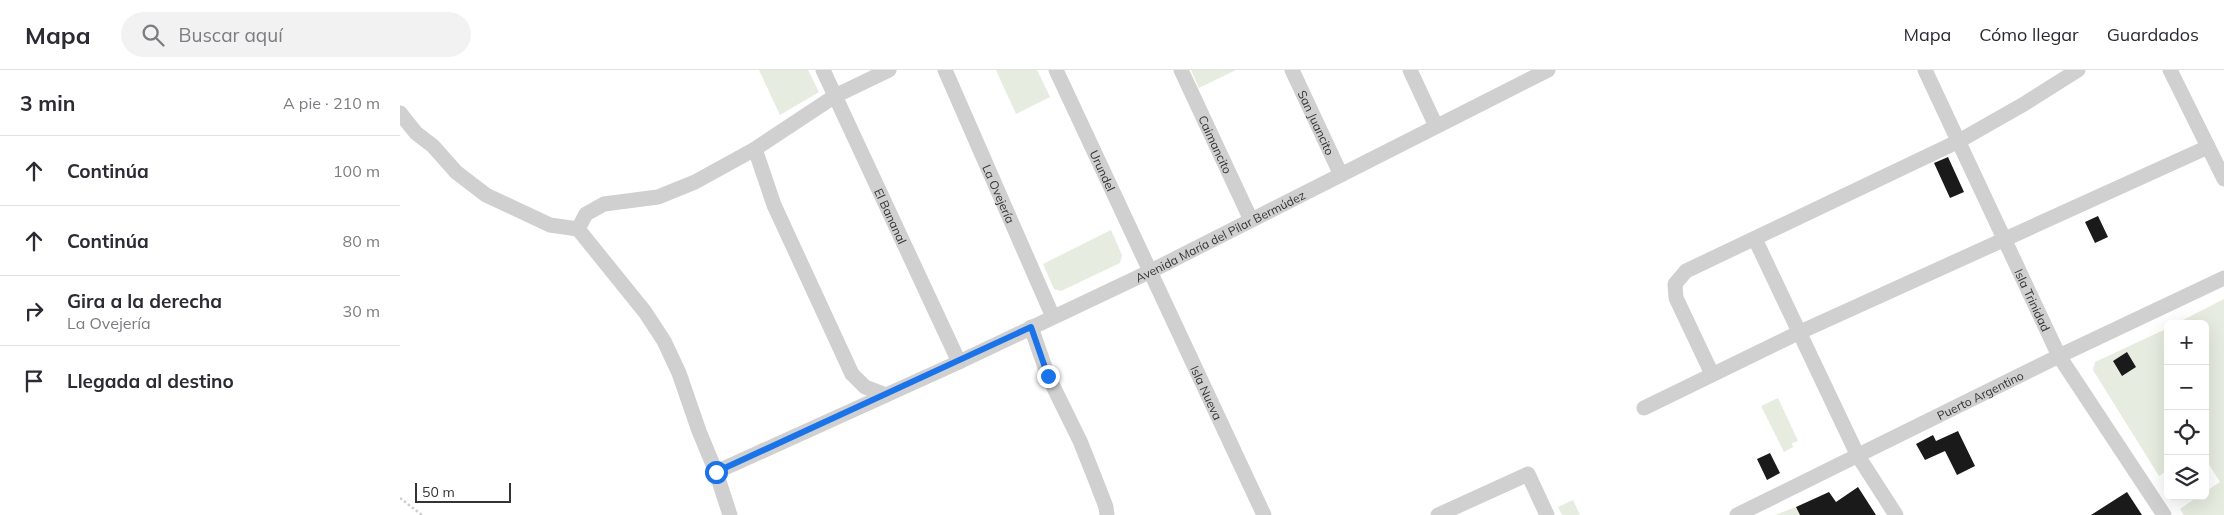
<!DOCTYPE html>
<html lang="es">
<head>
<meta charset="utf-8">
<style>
	:root { --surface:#fff; --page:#f2f2f3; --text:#2b2b33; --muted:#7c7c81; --line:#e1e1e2 }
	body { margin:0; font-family:Mulish,sans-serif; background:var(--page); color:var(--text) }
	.controls { position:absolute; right:15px; bottom:15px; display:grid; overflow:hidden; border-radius:8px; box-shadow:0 5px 20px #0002 }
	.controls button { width:45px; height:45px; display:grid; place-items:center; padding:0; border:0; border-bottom:1px solid var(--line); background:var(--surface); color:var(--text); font:25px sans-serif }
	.scale { position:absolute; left:15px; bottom:12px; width:96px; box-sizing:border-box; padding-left:5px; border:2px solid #333; border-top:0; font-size:14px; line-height:18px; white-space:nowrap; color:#333; -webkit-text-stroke:4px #fff; paint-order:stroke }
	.stop { position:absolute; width:15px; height:15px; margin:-11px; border:4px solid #1a73e8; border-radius:50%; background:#fff }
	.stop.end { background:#1a73e8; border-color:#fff; box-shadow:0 1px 5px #0008 }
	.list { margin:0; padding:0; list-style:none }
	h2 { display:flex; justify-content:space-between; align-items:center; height:65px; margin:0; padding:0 20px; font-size:21px }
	h2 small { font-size:16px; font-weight:400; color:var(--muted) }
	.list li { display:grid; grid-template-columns:32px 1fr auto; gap:15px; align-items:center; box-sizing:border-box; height:70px; padding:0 20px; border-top:1px solid var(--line) }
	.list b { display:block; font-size:19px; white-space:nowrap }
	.list p { margin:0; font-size:16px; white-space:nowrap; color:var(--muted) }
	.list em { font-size:16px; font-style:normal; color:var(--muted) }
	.icon { flex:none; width:28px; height:28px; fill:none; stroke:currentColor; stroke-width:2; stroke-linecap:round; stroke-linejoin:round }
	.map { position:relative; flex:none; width:1824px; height:445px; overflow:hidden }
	header { display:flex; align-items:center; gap:30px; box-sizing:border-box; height:70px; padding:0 25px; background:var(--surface); border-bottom:1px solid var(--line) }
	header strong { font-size:24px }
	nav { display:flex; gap:28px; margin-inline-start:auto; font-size:18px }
	.search { width:350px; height:45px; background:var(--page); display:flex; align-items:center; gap:12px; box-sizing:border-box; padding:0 18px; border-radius:28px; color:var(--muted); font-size:19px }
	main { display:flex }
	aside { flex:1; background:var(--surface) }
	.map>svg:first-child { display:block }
	.green { fill:#e6ecdf }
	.building { fill:#1a1a1a }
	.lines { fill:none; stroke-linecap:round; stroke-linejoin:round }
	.path { stroke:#cdcdcd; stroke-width:2.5; stroke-dasharray:2.5 2.5; stroke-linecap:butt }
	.minor { stroke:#d0d0d0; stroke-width:15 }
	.route { stroke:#1a73e8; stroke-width:6 }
	.labels { text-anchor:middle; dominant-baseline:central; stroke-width:5; stroke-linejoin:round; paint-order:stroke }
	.street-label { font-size:12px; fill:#333; stroke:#fff }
</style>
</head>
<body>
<header>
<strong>Mapa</strong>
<div class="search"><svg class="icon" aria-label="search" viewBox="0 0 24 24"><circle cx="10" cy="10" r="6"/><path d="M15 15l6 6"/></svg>Buscar aquí</div>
<nav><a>Mapa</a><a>Cómo llegar</a><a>Guardados</a></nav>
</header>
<main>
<aside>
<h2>3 min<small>A pie · 210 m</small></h2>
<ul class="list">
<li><svg class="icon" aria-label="ahead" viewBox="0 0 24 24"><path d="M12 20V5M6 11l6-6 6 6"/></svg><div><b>Continúa</b></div><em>100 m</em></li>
<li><svg class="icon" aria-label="ahead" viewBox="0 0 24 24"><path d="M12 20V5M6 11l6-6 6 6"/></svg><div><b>Continúa</b></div><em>80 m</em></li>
<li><svg class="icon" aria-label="right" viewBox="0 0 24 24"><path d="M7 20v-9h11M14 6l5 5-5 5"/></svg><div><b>Gira a la derecha</b><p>La Ovejería</p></div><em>30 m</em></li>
<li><svg class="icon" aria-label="arrive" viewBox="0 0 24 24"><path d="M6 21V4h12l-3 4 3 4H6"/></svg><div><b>Llegada al destino</b></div></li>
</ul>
</aside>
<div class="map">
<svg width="1824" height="445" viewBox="0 0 1824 445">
	<rect width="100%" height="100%" fill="#fff"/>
	<path class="green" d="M359 0H408L419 22 380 45Z
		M596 0H637L650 27 616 44Z
		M791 0H836L799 18Z
		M711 160 722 185 720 193 661 221 654 219 643 194Z
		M1824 229V445H1784L1780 439 1799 426H1805V422L1820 412 1805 388V254H1775Z
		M1768 258V400L1759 406 1693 300 1695 292Z
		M1378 328 1398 371 1392 373 1393 377 1384 382 1361 336Z
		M1173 430 1180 445H1162L1158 437Z
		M1396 437 1400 445H1375Z"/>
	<path class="building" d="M1548 87 1564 122 1550 128 1534 93Z
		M1698 146 1708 167 1695 173 1685 152Z
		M1727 282 1736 297 1722 306 1713 291Z
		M1558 361 1575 396 1557 405 1545 381 1525 390 1516 374 1533 365 1536 371Z
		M1370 383 1380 403 1367 410 1357 389Z
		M1458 417 1476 445H1400L1396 437 1429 422 1436 432Z
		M1727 422 1742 445H1691Z"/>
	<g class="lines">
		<path class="path" d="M0 428 22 445"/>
		<g class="minor">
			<path id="s1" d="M423 0 559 292"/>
			<path id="s2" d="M545 0 653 247"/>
			<path id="s3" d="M656 0 864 445"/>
			<path id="s4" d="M781 0 851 150"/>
			<path id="s5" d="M892 0 941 105"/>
			<path d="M1010 0 1036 56"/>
			<path id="s6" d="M1525 0 1659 286 1764 445"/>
			<path d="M1770 0 1824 109"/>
			<path d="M0 43 16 63 33 76 56 102 86 125 150 155 178 159 186 144 204 134 258 127 295 112 355 79 435 26 489 0"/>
			<path d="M355 79 374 135 452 304 465 317 486 325"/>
			<path id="s7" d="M178 159 245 242 264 271 279 303 299 361 316 402 559 292 749 202 1148 0"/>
			<path d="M1355 169 1458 386 1496 445"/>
			<path d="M631 257 648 306 680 371 694 406 706 437 707 445"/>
			<path d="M1312 304 1276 228 1275 214 1286 201 1559 71 1624 34 1678 0"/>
			<path d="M1244 338 1398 263 1808 77"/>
			<path d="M316 402 330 445"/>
			<path d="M1038 445 1128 404 1147 445"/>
			<path id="s8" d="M1337 445 1659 286 1824 208"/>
		</g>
	</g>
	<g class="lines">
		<path class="route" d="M316 402 631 257 648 306"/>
	</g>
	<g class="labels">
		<g class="street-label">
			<text stroke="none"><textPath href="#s5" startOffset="58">San Juancito</textPath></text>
			<text stroke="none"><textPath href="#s4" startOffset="82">Caimancito</textPath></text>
			<text stroke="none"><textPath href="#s3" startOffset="111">Urundel</textPath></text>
			<text stroke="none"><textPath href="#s2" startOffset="135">La Ovejería</textPath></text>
			<text stroke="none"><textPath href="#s1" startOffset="161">El Bananal</textPath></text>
			<text stroke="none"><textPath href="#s7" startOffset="839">Avenida María del Pilar Bermúdez</textPath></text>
			<text stroke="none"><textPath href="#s6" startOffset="254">Isla Trinidad</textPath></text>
			<text stroke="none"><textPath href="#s3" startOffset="356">Isla Nueva</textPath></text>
			<text stroke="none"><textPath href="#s8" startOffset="271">Puerto Argentino</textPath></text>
		</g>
	</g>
</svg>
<div class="controls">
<button>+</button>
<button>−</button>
<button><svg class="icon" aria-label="locate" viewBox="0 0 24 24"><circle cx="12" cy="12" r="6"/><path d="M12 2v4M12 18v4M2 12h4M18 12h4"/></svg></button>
<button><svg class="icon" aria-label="layers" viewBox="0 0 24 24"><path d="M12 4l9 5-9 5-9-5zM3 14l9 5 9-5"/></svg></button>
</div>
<div class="scale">50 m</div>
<div class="stop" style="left:316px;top:402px"></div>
<div class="stop end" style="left:648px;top:306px"></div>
</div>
</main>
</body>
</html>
